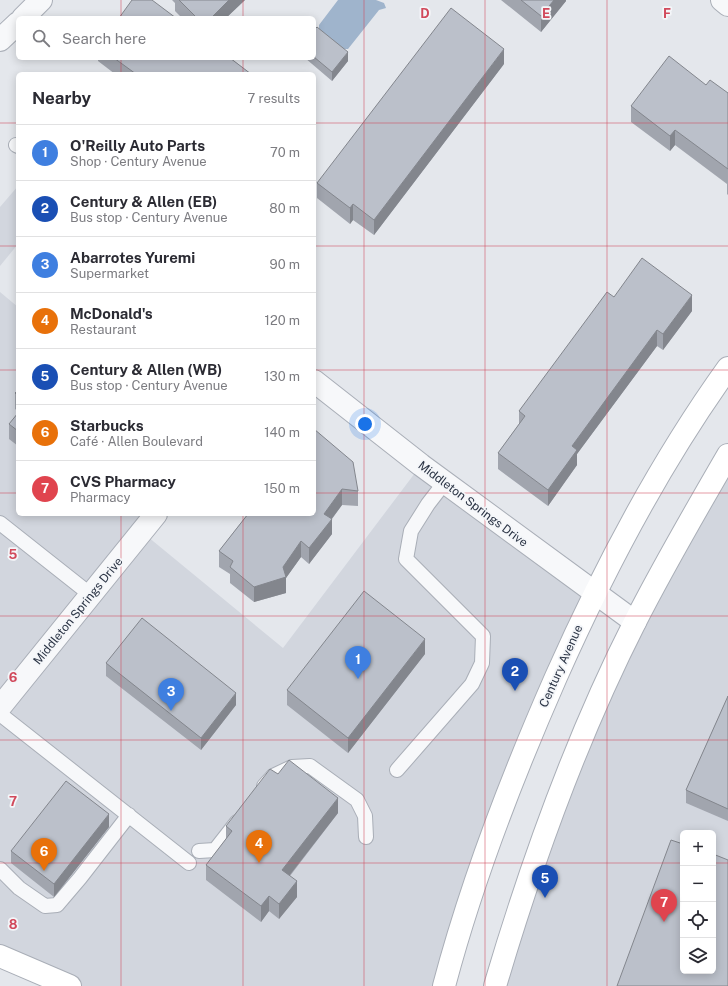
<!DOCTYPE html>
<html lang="en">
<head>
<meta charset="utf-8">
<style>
	:root { --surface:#fff; --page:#f7f7f7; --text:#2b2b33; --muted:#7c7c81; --line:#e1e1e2; --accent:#d93025 }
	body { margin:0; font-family:"Public Sans",sans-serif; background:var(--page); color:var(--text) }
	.controls { position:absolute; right:12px; bottom:12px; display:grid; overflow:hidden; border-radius:6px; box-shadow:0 2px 10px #0003 }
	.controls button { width:36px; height:36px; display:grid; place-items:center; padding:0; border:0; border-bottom:1px solid var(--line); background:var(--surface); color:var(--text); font:20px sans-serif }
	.you { position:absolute; left:365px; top:424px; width:14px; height:14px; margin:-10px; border:3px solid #fff; border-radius:50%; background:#1a73e8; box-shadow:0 0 0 6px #1a73e833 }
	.badge { display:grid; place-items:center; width:26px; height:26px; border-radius:50%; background:var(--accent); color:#fff; font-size:13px; font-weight:700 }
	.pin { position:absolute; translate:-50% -33px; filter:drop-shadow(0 1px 2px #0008) }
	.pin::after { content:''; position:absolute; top:21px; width:14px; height:12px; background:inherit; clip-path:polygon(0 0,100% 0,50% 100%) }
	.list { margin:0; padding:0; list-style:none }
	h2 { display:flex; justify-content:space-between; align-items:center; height:52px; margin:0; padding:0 16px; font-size:17px }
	h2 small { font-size:13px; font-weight:400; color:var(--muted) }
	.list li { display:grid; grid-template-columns:26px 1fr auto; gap:12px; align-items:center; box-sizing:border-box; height:56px; padding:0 16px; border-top:1px solid var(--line) }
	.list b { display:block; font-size:15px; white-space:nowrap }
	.list p { margin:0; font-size:13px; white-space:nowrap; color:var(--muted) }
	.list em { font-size:13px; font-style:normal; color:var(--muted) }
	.icon { flex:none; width:22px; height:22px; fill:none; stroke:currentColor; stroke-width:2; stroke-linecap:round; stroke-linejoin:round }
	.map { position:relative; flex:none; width:728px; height:986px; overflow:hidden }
	.search { position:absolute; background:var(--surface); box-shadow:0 2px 10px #0003; left:16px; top:16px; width:300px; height:44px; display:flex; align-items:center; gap:10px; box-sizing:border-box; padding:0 14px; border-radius:6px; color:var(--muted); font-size:15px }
	.panel { position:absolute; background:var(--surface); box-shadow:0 2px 10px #0003; left:16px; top:72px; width:300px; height:444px; border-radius:6px }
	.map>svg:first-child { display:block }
	.built { fill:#d2d6de; fill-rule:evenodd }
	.water { fill:#9fb4cc }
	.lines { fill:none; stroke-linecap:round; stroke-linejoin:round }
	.service-casing { stroke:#a9aeb7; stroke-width:16 }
	.minor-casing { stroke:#a9aeb7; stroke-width:24 }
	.secondary-casing { stroke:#a9aeb7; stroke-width:24 }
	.service { stroke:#f7f8fa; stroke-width:14 }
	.minor { stroke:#f7f8fa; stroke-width:22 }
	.secondary { stroke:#fff; stroke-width:22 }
	.wall { fill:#a1a5ae }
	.shaded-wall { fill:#83868d }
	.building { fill:#bbc0ca; stroke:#83868d }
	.grid { fill:none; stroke:#d1495b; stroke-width:1; stroke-opacity:0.55 }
	.labels { text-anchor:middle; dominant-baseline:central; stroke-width:3.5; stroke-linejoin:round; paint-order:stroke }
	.street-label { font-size:12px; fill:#2b3445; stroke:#f4f6f9 }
	.grid-label { font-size:13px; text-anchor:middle; font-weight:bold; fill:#d1495b; stroke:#f4f6f9; stroke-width:3.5; stroke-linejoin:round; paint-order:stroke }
</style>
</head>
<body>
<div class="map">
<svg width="728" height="986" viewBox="0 0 728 986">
	<rect width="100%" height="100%" fill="#e4e7ec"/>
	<path class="built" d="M18 186V244L0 266V207Z
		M0 292 18 307V514H156L142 532 283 648 421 465 594 593 434 986H70L0 956Z
		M728 455V986H495L570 766ZM683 833H713V971H683Z"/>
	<path class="water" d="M338 0H376L384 3 386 8 379 10 348 49H341L319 32V25Z"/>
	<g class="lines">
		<defs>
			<path id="service" d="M16 145 18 146
				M0 523 91 595
				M0 714 189 863
				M397 770 472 684 482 663 483 636 406 559 411 531 428 504 445 482
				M264 786 273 776 292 767 310 766 357 800 365 816 366 837
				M199 851 215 850 237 822
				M0 869 19 888 45 906 57 905 80 878 129 815"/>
			<path id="minor" d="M722 0 728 5
				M23 18 41 0
				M0 40 18 23
				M314 381 421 465 635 622
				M0 707 156 514"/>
			<path id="secondary" d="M0 956 70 986
				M444 986C472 880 512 777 556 677 604 569 659 464 728 368
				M495 986C532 861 576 738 635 622 664 565 696 510 728 455"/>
		</defs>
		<use href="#service" class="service-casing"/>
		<use href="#minor" class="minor-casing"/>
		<use href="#secondary" class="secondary-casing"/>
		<use href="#service" class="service"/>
		<use href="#minor" class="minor"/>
		<use href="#secondary" class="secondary"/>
	</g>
	<path class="wall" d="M172 0H245L226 18H182L175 11V3Z
		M501 0H566V1L541 32Z
		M314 30 348 61 332 81 305 58H314Z
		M98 58H230L251 74H115L98 61Z
		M504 64 374 235 353 220 350 224 317 198V183Z
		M706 85 728 93V195L727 194V184L675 145 670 151 631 122V106Z
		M614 297 692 311 663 350 657 346 577 454V465L548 506 498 469V453L519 424V411Z
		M18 390V411L15 409V393Z
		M18 413V446L9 439V424Z
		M314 429 358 491V506L342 505 332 519V534L309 564 301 557 286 578V593L254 602 230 583V574L219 567V551Z
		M425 654 348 753 287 705V690Z
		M106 663 236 705 201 750 106 676Z
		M728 696V821L686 803V790Z
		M278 774 338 813 290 876 297 897 279 919 269 911 261 922 206 880V865L226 839V826Z
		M109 827 54 897 11 863V851Z"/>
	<path class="shaded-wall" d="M229 0H245L226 18H211Z
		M554 0H566V1L541 32V16Z
		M504 49V64L374 235V220Z
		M348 52V61L332 81V72Z
		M315 122V137L314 138V123Z
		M675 130V145L670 151V136Z
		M353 204V220L350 224V208Z
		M692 295V311L663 350V334Z
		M657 330V346L577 454V465L548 506V490L572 446Z
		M342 489V505L324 529V514Z
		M332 519V534L309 564V548Z
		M301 541V557L286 578V593L254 602V587L283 567Z
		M425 639V654L348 753V738Z
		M236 693V705L201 750V738Z
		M338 798V813L282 885V870Z
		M109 814V827L54 897V884Z
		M297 881V897L279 919V904Z
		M269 896V911L261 922V906Z"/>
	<path class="building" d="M132 0H152L176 18H119Z
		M179 0H229L211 18H197Z
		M521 0H554L541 16Z
		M451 8 504 49 374 220 353 204 350 208 317 183Z
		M317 27 348 52 332 72 314 57V30Z
		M669 56 706 85 710 80 728 93V169L675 130 670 136 631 106Z
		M114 58H230L251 74H136Z
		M642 258 692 295 663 334 657 330 572 446 577 450 548 490 498 453 525 416 519 411 607 292 614 297Z
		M18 390V396L15 393Z
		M18 413V431L9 424Z
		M314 429 353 462 358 491 342 489 324 514 332 519 309 548 301 541 283 567 286 577 254 587 230 567 233 561 219 551 248 514H314Z
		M364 591 425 639 348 738 287 690Z
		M142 618 236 693 201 738 106 663Z
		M728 696V809L686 790Z
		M289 760 338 798 282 870 297 881 279 904 269 896 261 906 206 865 232 831 226 826 270 769 278 774Z
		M66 781 109 814 54 884 11 851Z
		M671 840 683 844V971H713V854L728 860V986H617Z"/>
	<path class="grid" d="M121 0V18M243 0V18M364 0V986M485 0V986M607 0V986M121 58V74M243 58V74M0 123H18M314 123H728M0 246H18M314 246H728M0 370H18M314 370H728M0 493H18M314 493H728M121 514V986M243 514V986M0 616H728M0 740H728M0 863H683M713 863H728"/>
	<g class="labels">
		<g class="street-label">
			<text transform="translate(473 504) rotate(37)">Middleton Springs Drive</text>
			<text transform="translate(78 611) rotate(-51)">Middleton Springs Drive</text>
			<text transform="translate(561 666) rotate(-66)">Century Avenue</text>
		</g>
	</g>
	<g class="grid-label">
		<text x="425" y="18">D</text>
		<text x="546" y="18">E</text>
		<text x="667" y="18">F</text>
		<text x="13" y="559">5</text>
		<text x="13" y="682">6</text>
		<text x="13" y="806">7</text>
		<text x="13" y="929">8</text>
	</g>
</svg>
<div class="controls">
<button>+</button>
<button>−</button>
<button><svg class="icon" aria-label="locate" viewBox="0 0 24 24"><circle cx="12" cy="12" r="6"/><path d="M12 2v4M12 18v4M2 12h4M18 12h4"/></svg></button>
<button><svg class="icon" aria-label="layers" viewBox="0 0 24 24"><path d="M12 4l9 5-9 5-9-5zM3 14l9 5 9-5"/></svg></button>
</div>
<div class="you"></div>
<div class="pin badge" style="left:358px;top:679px;background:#3f7fe0">1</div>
<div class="pin badge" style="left:515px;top:691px;background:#1a4fb4">2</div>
<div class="pin badge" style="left:171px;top:711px;background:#3f7fe0">3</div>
<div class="pin badge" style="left:259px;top:863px;background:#e8710a">4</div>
<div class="pin badge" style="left:545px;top:898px;background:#1a4fb4">5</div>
<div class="pin badge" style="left:44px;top:871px;background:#e8710a">6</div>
<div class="pin badge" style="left:664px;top:922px;background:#e0444e">7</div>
<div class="search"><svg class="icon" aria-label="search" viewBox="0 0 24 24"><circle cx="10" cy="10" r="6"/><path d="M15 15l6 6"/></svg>Search here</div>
<section class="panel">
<h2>Nearby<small>7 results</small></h2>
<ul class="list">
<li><span class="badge" style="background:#3f7fe0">1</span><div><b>O'Reilly Auto Parts</b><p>Shop · Century Avenue</p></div><em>70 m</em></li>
<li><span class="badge" style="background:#1a4fb4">2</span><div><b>Century &amp; Allen (EB)</b><p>Bus stop · Century Avenue</p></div><em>80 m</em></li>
<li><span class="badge" style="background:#3f7fe0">3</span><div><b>Abarrotes Yuremi</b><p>Supermarket</p></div><em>90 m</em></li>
<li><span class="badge" style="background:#e8710a">4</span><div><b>McDonald's</b><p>Restaurant</p></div><em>120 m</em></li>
<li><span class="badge" style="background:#1a4fb4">5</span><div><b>Century &amp; Allen (WB)</b><p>Bus stop · Century Avenue</p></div><em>130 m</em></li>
<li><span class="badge" style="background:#e8710a">6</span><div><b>Starbucks</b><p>Café · Allen Boulevard</p></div><em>140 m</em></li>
<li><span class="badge" style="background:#e0444e">7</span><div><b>CVS Pharmacy</b><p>Pharmacy</p></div><em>150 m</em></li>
</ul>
</section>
</div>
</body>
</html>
